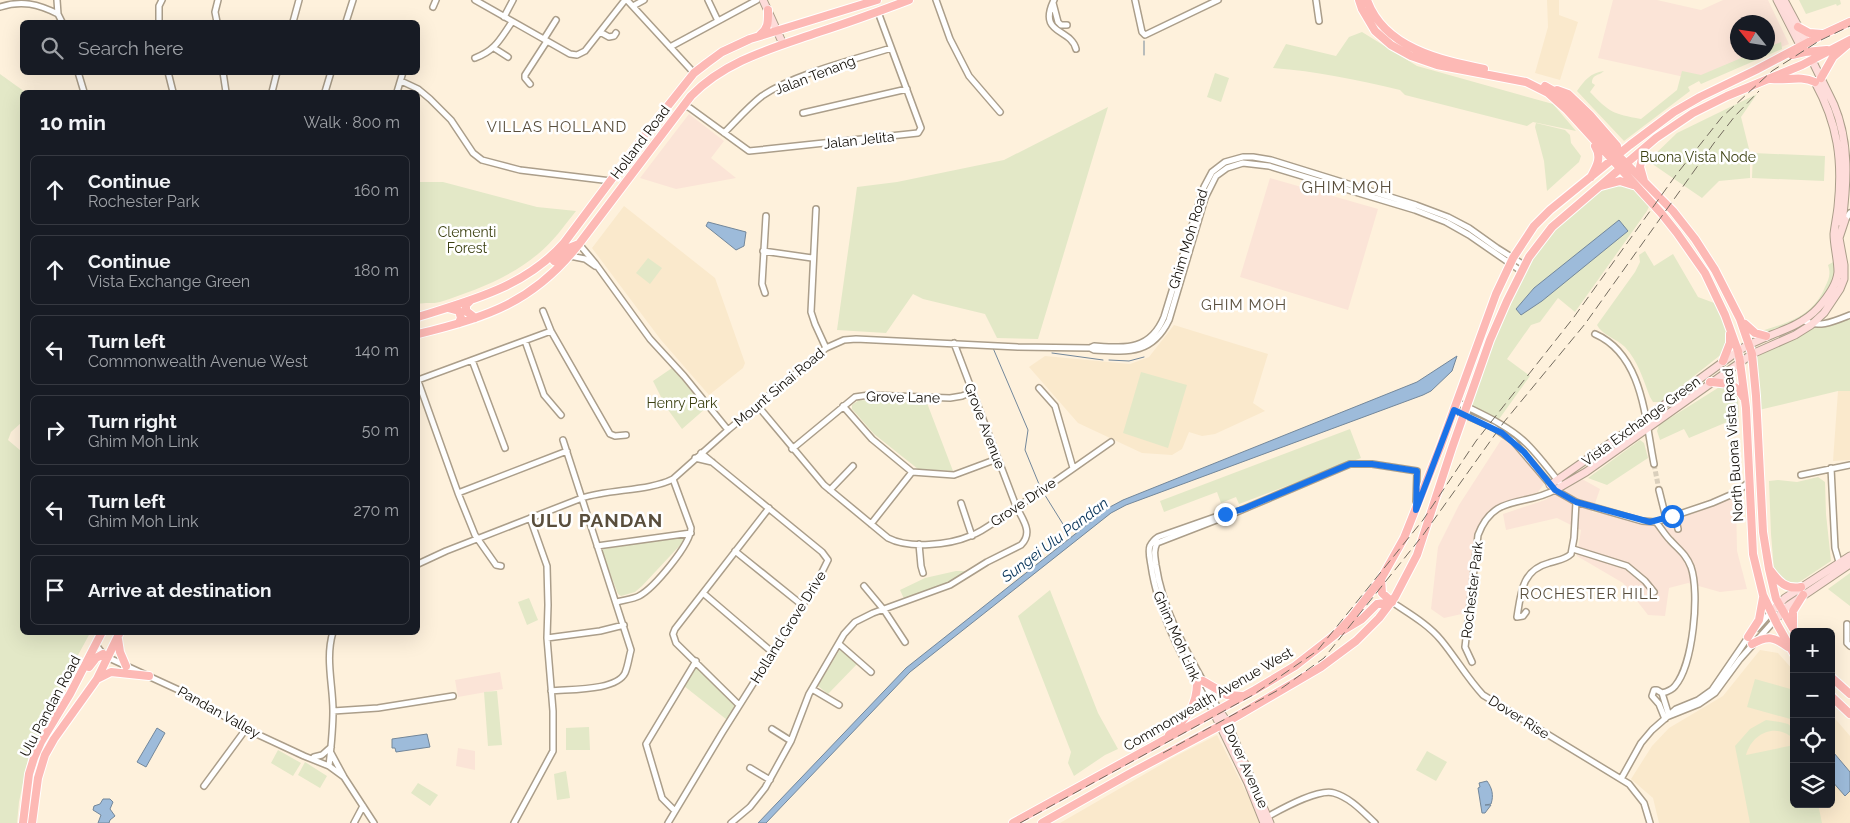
<!DOCTYPE html>
<html lang="en">
<head>
<meta charset="utf-8">
<style>
	:root { --surface:#171b24; --page:#242831; --text:#f1f3f6; --muted:#9ea1a6; --line:#363941 }
	body { margin:0; font-family:Raleway,sans-serif; background:var(--page); color:var(--text) }
	.controls { position:absolute; right:15px; bottom:15px; display:grid; overflow:hidden; border-radius:8px; box-shadow:0 5px 20px #0002 }
	.controls button { width:45px; height:45px; display:grid; place-items:center; padding:0; border:0; border-bottom:1px solid var(--line); background:var(--surface); color:var(--text); font:25px sans-serif }
	.compass { position:absolute; left:1730px; top:15px; width:45px; height:45px; border-radius:50%; background:var(--surface); box-shadow:0 5px 20px #0002; rotate:300deg }
	.stop { position:absolute; width:15px; height:15px; margin:-11px; border:4px solid #1a73e8; border-radius:50%; background:#fff }
	.stop.end { background:#1a73e8; border-color:#fff; box-shadow:0 1px 5px #0008 }
	.list { margin:0; padding:0; list-style:none }
	h2 { display:flex; justify-content:space-between; align-items:center; height:65px; margin:0; padding:0 20px; font-size:21px }
	h2 small { font-size:16px; font-weight:400; color:var(--muted) }
	.list li { display:grid; grid-template-columns:32px 1fr auto; gap:15px; align-items:center; box-sizing:border-box; height:70px; margin:0 10px 10px; padding:0 10px; border:1px solid var(--line); border-radius:8px }
	.list b { display:block; font-size:19px; white-space:nowrap }
	.list p { margin:0; font-size:16px; white-space:nowrap; color:var(--muted) }
	.list em { font-size:16px; font-style:normal; color:var(--muted) }
	.icon { flex:none; width:28px; height:28px; fill:none; stroke:currentColor; stroke-width:2; stroke-linecap:round; stroke-linejoin:round }
	.map { position:relative; flex:none; width:1850px; height:823px; overflow:hidden }
	.search { position:absolute; background:var(--surface); box-shadow:0 5px 20px #0002; left:20px; top:20px; width:400px; height:55px; display:flex; align-items:center; gap:12px; box-sizing:border-box; padding:0 18px; border-radius:8px; color:var(--muted); font-size:19px }
	.panel { position:absolute; background:var(--surface); box-shadow:0 5px 20px #0002; left:20px; top:90px; width:400px; height:545px; border-radius:8px }
	.map>svg:first-child { display:block }
	.commercial { fill:#fbe4d7; fill-rule:evenodd }
	.built { fill:#fae9cc }
	.green { fill:#e3e8c7 }
	.water { fill:#9dbbda; stroke:#73879a }
	.lines { fill:none; stroke-linecap:round; stroke-linejoin:round }
	.stream { stroke:#73879a; stroke-width:1 }
	.street-tunnel { stroke:#dacfbc; stroke-width:5; stroke-dasharray:5 2.5; stroke-linecap:butt }
	.street-casing { stroke:#ab9e8a; stroke-width:8 }
	.secondary-casing { stroke:#ab9e8a; stroke-width:9 }
	.primary-casing { stroke:#fff; stroke-width:10 }
	.street { stroke:#fff; stroke-width:5 }
	.secondary { stroke:#fedcda; stroke-width:7 }
	.primary { stroke:#fdb9b5; stroke-width:8 }
	.rail { stroke:#736b5e; stroke-width:1; stroke-dasharray:10 5; stroke-linecap:butt }
	.route { stroke:#1a73e8; stroke-width:6 }
	.labels { text-anchor:middle; dominant-baseline:central; stroke-width:5; stroke-linejoin:round; paint-order:stroke }
	.street-label { font-size:14px; fill:#110d06; stroke:#fff }
	.park-label { font-size:14px; fill:#3c4112; stroke:#fff }
	.neighbourhood-label { font-size:15px; letter-spacing:1px; fill:#594e3c; stroke:#fff }
	.water-label { font-size:15px; font-style:italic; fill:#002f56; stroke:#fff }
	.quarter-label { font-size:16px; letter-spacing:1px; fill:#594e3c; stroke:#fff }
	.district-label { font-size:19px; font-weight:bold; letter-spacing:1px; fill:#594e3c; stroke:#fff }
</style>
</head>
<body>
<div class="map">
<svg width="1850" height="823" viewBox="0 0 1850 823">
	<rect width="100%" height="100%" fill="#fef1dc"/>
	<path class="commercial" d="M1613 0H1657L1701 10 1723 0H1768L1789 44 1698 80 1598 58ZM1738 22H1768V52H1738Z
		M689 114 724 141 711 158 736 178 676 189 640 178Z
		M1270 178 1378 209 1348 310 1240 277Z
		M1501 440H1506L1525 455 1537 470 1544 484 1538 492 1497 507 1486 516 1478 533 1466 613 1444 618 1431 609 1438 547 1459 505Z
		M1582 479 1600 489 1592 512 1610 515 1642 525 1663 523 1709 508 1729 499H1736L1737 551 1747 589 1720 592 1688 583 1669 588 1665 616 1648 615 1623 583 1577 556 1581 530 1557 518 1506 530 1503 514 1545 500Z
		M500 672 503 689 458 697 455 680Z
		M458 748 475 751V770L456 766Z"/>
	<path class="built" d="M1547 0H1559V15L1578 22 1560 80 1535 73 1548 27Z
		M624 206 715 278 745 363 743 368 709 395 661 340 592 248Z
		M1174 325 1268 354 1253 403 1265 411 1215 434 1202 436 1189 432 1182 449 1172 455 1142 453 1078 423 1029 367 1045 356 1130 364 1149 357Z
		M1838 391H1850V460L1833 461Z
		M1760 650 1778 653 1794 671V804H1831V714L1850 736V823H1659L1653 798 1631 779 1652 746 1669 728 1723 696Z
		M1217 735 1262 823H1060L1176 756Z"/>
	<path class="green" d="M1799 0H1840L1841 4 1837 6 1836 4 1806 14Z
		M1362 32 1417 66 1553 104 1576 131 1533 122 1527 126 1405 95 1400 90C1358 80 1316 71 1273 68L1286 44 1336 56 1349 37Z
		M1781 42 1782 49 1701 84 1699 81 1688 87 1690 91 1624 141 1577 91C1585 80 1590 73 1604 71 1599 76 1592 74 1592 83L1595 85 1590 92C1609 112 1613 114 1641 119L1677 90 1682 71 1701 75 1753 53 1768 52V47Z
		M1215 73 1229 78 1221 102 1207 97Z
		M0 74 25 92H22V422L11 432 8 440 21 451 22 459V632L90 633 64 681 52 711 29 754 19 802 17 823H0Z
		M1757 94 1741 117 1750 153V178L1719 181 1702 198 1648 161 1677 133Z
		M1108 107 1038 339 997 338 985 314 923 299 913 294 886 333 837 330 857 187 897 182 1004 160Z
		M1536 123 1565 130 1570 135 1571 143 1581 156 1579 162 1547 191 1544 161 1535 127Z
		M1753 153 1825 156 1824 181 1752 178Z
		M418 182H443L537 207 576 211C564 226 553 242 538 254 511 277 474 291 440 302 433 304 425 302 418 304Z
		M1610 183 1632 184 1651 202 1647 211 1575 312 1558 298 1540 322 1531 325 1507 359 1530 376 1497 422 1468 407 1507 301 1552 227Z
		M1645 251 1654 266 1673 254 1698 297 1717 304 1728 331 1729 340 1723 353 1665 399 1660 402H1653L1650 397C1643 379 1638 361 1625 347 1617 339 1602 335 1597 325L1635 272 1640 262 1639 255Z
		M648 258 662 268 650 284 636 273Z
		M1840 258 1841 266 1818 308 1777 333H1755C1783 324 1813 318 1825 287 1829 279 1831 274 1828 265Z
		M1850 317V391H1838L1759 410 1752 354 1811 325Z
		M672 368 706 408 682 429 666 407 653 381Z
		M1141 372 1187 385 1168 448 1123 433Z
		M1721 386 1729 387 1738 397 1739 417 1689 438 1684 429 1660 440 1657 431 1659 425Z
		M859 400 927 403 953 471 918 469 874 434 852 409V405Z
		M1350 429 1361 458 1239 504 1236 497 1221 503 1217 492 1164 512 1160 501Z
		M1640 440 1644 443 1648 458 1607 485 1588 478Z
		M1818 477 1825 482 1826 514 1831 561 1798 583 1785 581 1774 570 1771 534 1769 481 1778 480 1797 482Z
		M683 537 685 540 642 586 635 592 621 596 618 594 602 552 603 549Z
		M956 571H973L950 585 905 601 900 590 925 578Z
		M1850 573V606L1828 589Z
		M1050 590 1098 713 1118 749 1105 755 1074 776 1068 763 1071 752 1018 616Z
		M529 598 538 620 527 625 518 602Z
		M843 644 860 661 828 694 818 686Z
		M697 665 741 707 731 723 684 686Z
		M1755 679 1794 690V720L1747 707Z
		M497 691 502 745 488 746 484 692Z
		M1766 720 1780 722 1788 724 1794 729V739C1776 722 1752 733 1746 755L1794 745V804H1818L1822 823H1750L1735 746 1750 729Z
		M589 727 590 750H566V728Z
		M278 750 301 763 293 776 271 763Z
		M1427 751 1447 762 1436 781 1416 770Z
		M305 762 327 776 320 788 298 775Z
		M566 771 570 798 557 800 554 774Z
		M418 783 438 795 430 806 411 793Z"/>
	<path class="water" d="M1619 220 1628 231 1542 301 1521 315 1516 309 1534 288Z
		M708 222 746 232 744 246 736 250 706 226Z
		M1457 356 1452 371 1431 391 1423 395 1126 505 1111 513 910 672 766 823H758L906 668 1108 508 1123 500 1417 382Z
		M157 728 165 733 146 767 137 762Z
		M427 734 430 747 396 752 395 748H392V739Z
		M1834 753 1850 772V791L1845 796 1831 780V756Z
		M1487 781C1492 788 1494 795 1491 804L1485 805H1491L1485 813H1482L1478 788 1480 787 1479 783Z
		M103 799H110L113 802 110 809 115 816 110 820 109 823H98L101 815 93 810 94 806 100 804Z"/>
	<g class="lines">
		<path class="stream" d="M1144 55V41
			M993 348 1028 430 1025 450 1041 489
			M1052 353 1103 360
			M1109 360 1129 361 1144 357
			M1043 492 1071 537"/>
		<path class="street-tunnel" d="M1654 464 1659 490"/>
		<defs>
			<path id="street" d="M57 0 58 14 62 22
				M475 0 570 54 577 55 585 51 625 0
				M627 0 694 73
				M708 0 718 21
				M936 0 950 39 969 76 1000 112
				M1054 0C1037 35 1071 28 1076 49
				M1135 0 1142 32 1145 35 1218 0
				M1316 0 1319 21
				M1053 3 1058 22 1061 25H1067
				M633 6 644 0
				M0 7C22 0 38 4 58 14
				M433 7 436 0
				M504 17 513 0
				M159 22V6L162 0
				M217 22 215 12 218 0
				M293 22 299 0
				M346 22 353 0
				M600 32 609 37 614 36 616 33
				M544 39 556 20
				M670 47 757 0
				M494 48 508 57
				M475 58C496 50 500 39 512 22
				M78 72 84 92
				M168 72 173 92
				M223 72 226 92
				M401 81 418 89 430 99 451 120 473 153 482 160 520 170 611 181
				M530 84 525 78V75L547 41
				M272 92 277 72
				M325 92 331 72
				M397 92 403 72
				M684 105 690 108 749 151 918 133 921 128 878 12
				M803 113 907 89
				M724 133C736 121 748 107 762 96 794 74 853 60 891 48
				M816 209 811 312 815 324 826 348
				M1845 220 1850 213
				M579 244 595 263 650 339 684 376 728 430
				M763 251 812 258
				M570 256 585 259 595 266
				M765 293 762 284 766 216
				M543 311 551 331 610 434 615 436 626 435
				M1803 320C1818 329 1835 321 1850 315
				M1595 334C1643 355 1645 419 1654 464
				M525 341 544 395 561 415
				M1090 348 1094 350C1128 352 1152 355 1169 320L1205 198 1216 176 1227 168 1243 163 1269 166 1415 210 1446 222 1469 235 1521 271
				M472 360 505 448
				M418 380 551 331
				M418 381 458 493 475 535 496 565 501 566
				M1039 388 1055 406 1073 468
				M1457 402C1481 414 1508 425 1527 444 1540 457 1551 472 1562 486
				M757 405 824 485 888 538C909 549 949 545 970 536 982 532 993 523 1003 516 1040 493 1075 467 1111 442
				M843 406 872 439 912 472 954 475 997 459
				M1454 410 1493 427 1513 441 1555 490 1576 502 1642 521 1656 522 1712 503 1735 493 1748 483
				M792 449 855 397 869 395 950 398 962 396 972 392
				M695 458 712 462
				M1831 468 1835 548 1839 562
				M1801 475 1850 465
				M830 490 853 466
				M1659 490 1666 518
				M458 493 567 451
				M961 503 972 536
				M1675 515 1678 529
				M1656 522C1661 528 1665 535 1670 540 1679 550 1686 554 1691 567 1700 593 1693 665 1675 686 1672 690 1666 692 1662 693
				M871 524 912 472
				M919 544 921 566 923 573
				M597 546 691 533
				M1573 549 1627 566 1645 581 1654 592
				M735 551 802 605
				M418 564 446 551 582 498C609 489 650 491 673 479L728 430 826 348 844 340 856 339 1018 347 1090 348 1094 346C1125 348 1150 351 1164 317L1204 187 1212 172 1225 162 1243 157H1253L1271 160 1416 205 1448 217 1469 228 1497 248 1524 265
				M864 586 884 610 905 642
				M703 593 772 652
				M617 602C624 600 633 599 639 596 654 588 691 544 691 528L673 479
				M1392 602C1408 613 1428 624 1441 640 1456 658 1467 678 1483 695L1629 784 1644 803 1650 823
				M1526 612 1523 616 1517 617C1521 592 1522 570 1549 563 1557 560 1565 560 1571 554L1574 538 1576 502
				M1847 624V643L1850 646
				M1757 628 1771 612
				M547 638 600 631 624 625
				M839 644 871 672
				M96 645 103 654 109 658 183 692 246 729 304 756 329 766 344 777
				M1472 662 1465 647 1478 535C1494 493 1524 507 1555 490
				M812 689 839 705
				M551 691C570 689 616 691 625 673 628 666 629 657 631 650L563 440
				M739 705 676 643 673 634 675 629 769 508
				M1219 710C1194 663 1164 619 1156 565 1155 557 1153 551 1157 543L1232 514 1350 464H1372L1417 471 1416 504
				M333 711 378 708 453 696
				M1214 713C1188 669 1158 616 1151 565 1150 559 1148 551 1150 546 1152 542 1155 539 1158 537L1215 517
				M1669 716 1699 704 1715 693 1740 659 1775 620
				M1665 719 1659 704 1652 696 1654 690H1657L1662 693 1669 716
				M772 729 791 741
				M331 753 344 777 374 823
				M314 757 322 755 331 747
				M329 766C331 748 333 729 333 711 333 685 325 658 333 632
				M750 768 770 780
				M1621 779 1641 743 1652 730 1676 709 1698 700 1712 690 1749 636
				M204 786 246 729
				M675 811 662 798 646 744 696 661
				M1265 818C1280 810 1318 788 1334 793 1351 798 1363 812 1375 823
				M354 823 363 806
				M514 823 553 751V711L547 638 548 605 547 566 530 518
				M668 823 722 733 817 582 828 560 822 552 701 453
				M731 823 750 807 765 788 791 741 809 694 844 634 855 622 873 613 950 585 987 562 1021 545C1034 532 1022 519 1016 506L954 343"/>
			<path id="secondary" d="M763 0 783 44
				M1777 0 1801 47
				M1784 0 1807 43
				M1812 60C1819 75 1827 90 1834 105 1850 143 1847 183 1842 223
				M1550 485 1646 418 1738 351C1763 334 1797 331 1818 308 1826 299 1837 284 1838 272 1838 259 1834 246 1834 234 1835 225 1837 216 1838 207 1843 161 1838 124 1815 82
				M1555 490 1586 472 1752 354 1795 335 1811 325 1824 313 1840 289 1844 279V265L1839 238 1845 220
				M1771 612 1785 598 1850 556
				M1775 620 1788 606 1850 564
				M1219 710 1227 722 1270 823
				M1214 713 1248 783 1264 823"/>
			<path id="primary" d="M1359 0 1362 9 1375 31 1391 45 1411 56 1437 65 1526 82 1548 93 1567 110 1661 213 1677 233 1705 273 1725 315 1738 351 1740 362 1746 408 1753 554 1763 595 1777 624 1794 654
				M1367 0C1384 48 1440 60 1484 69
				M1798 27 1809 33 1822 34
				M760 35C769 28 768 21 768 10
				M1792 55 1805 52 1827 50
				M1821 78 1833 57 1847 45
				M1771 79C1787 81 1800 75 1815 82
				M1545 86 1559 94 1570 104 1600 137 1673 211 1695 239 1715 270 1740 319 1752 354 1756 396 1763 532 1769 569 1776 599 1795 632
				M1557 90 1568 94 1590 115 1617 146 1618 155
				M1644 149 1640 167 1644 181
				M1591 177C1597 166 1602 157 1595 146
				M1601 186 1620 181 1633 185
				M554 261 569 248 579 244
				M470 301 466 305V311L475 318
				M448 308 459 311 461 318 459 323
				M418 317C472 300 525 287 564 243L644 136 694 73 707 63 722 52 750 39 877 0
				M1745 324 1755 333 1766 336
				M418 334C486 318 534 302 579 244L691 96C726 60 774 48 819 32 850 22 880 11 909 0
				M1723 361 1730 343V334
				M1710 382C1728 384 1733 381 1744 398
				M1770 570C1779 582 1786 590 1801 587
				M1381 579 1382 593 1392 602
				M1793 626V611L1803 595
				M1342 631 1362 619 1377 604 1392 602
				M1748 637 1759 620 1763 598
				M118 639 120 652 126 666
				M1752 644C1768 635 1774 637 1788 647
				M89 667 96 658 103 654
				M1831 677 1850 694
				M97 679 111 672 149 676
				M1203 681 1227 695 1243 696
				M1831 696 1850 714
				M1169 735C1185 719 1197 708 1197 683
				M23 823 29 774 34 758 41 742 70 694 102 632
				M32 823 38 778 45 755 54 739 97 679 120 632
				M1013 823 1255 690 1295 666 1336 634 1351 618 1381 579 1404 538 1441 445 1496 294 1513 258 1534 226 1550 210 1630 145 1674 112 1700 97 1756 70 1824 34 1850 22
				M1042 823 1129 774 1227 722 1321 667 1356 641 1379 618 1395 597 1417 555 1452 448 1490 340 1507 301 1529 257 1552 227 1656 138 1693 113 1727 96 1802 65 1850 40"/>
		</defs>
		<use href="#street" class="street-casing"/>
		<use href="#secondary" class="secondary-casing"/>
		<use href="#primary" class="primary-casing"/>
		<use href="#street" class="street"/>
		<use href="#secondary" class="secondary"/>
		<use href="#primary" class="primary"/>
		<path class="rail" d="M1163 753 1282 688 1324 658 1423 535 1504 422 1585 324 1714 143 1735 116 1759 91
			M1020 823 1253 695 1317 651 1423 520 1476 441 1574 317 1676 175 1722 117 1772 71 1819 41 1850 26"/>
	</g>
	<g class="lines">
		<path class="route" d="M1225 514 1243 509 1350 464H1372L1417 471 1416 510 1454 410 1502 433 1524 452 1555 490 1576 502 1650 522 1672 516"/>
	</g>
	<g class="labels">
		<g class="street-label">
			<text transform="translate(815 75) rotate(-21)">Jalan Tenang</text>
			<text transform="translate(859 140) rotate(-6)">Jalan Jelita</text>
			<text transform="translate(640 142) rotate(-53)">Holland Road</text>
			<text transform="translate(1188 239) rotate(-73)">Ghim Moh Road</text>
			<text transform="translate(779 387) rotate(-40)">Mount Sinai Road</text>
			<text transform="translate(903 397) rotate(1)">Grove Lane</text>
			<text transform="translate(1641 421) rotate(-36)">Vista Exchange Green</text>
			<text transform="translate(985 426) rotate(69)">Grove Avenue</text>
			<text transform="translate(1733 445) rotate(-94)">North Buona Vista Road</text>
			<text transform="translate(1023 502) rotate(-34)">Grove Drive</text>
			<text transform="translate(1472 590) rotate(-83)">Rochester Park</text>
			<text transform="translate(788 627) rotate(-58)">Holland Grove Drive</text>
			<text transform="translate(1177 636) rotate(66)">Ghim Moh Link</text>
			<text transform="translate(1208 699) rotate(-30)">Commonwealth Avenue West</text>
			<text transform="translate(50 706) rotate(-62)">Ulu Pandan Road</text>
			<text transform="translate(219 712) rotate(29)">Pandan Valley</text>
			<text transform="translate(1519 717) rotate(32)">Dover Rise</text>
			<text transform="translate(1246 766) rotate(66)">Dover Avenue</text>
		</g>
		<g class="park-label">
			<text x="1698" y="157">Buona Vista Node</text>
			<text x="467" y="232">Clementi<tspan x="467" dy="16">Forest</tspan></text>
			<text x="682" y="403">Henry Park</text>
		</g>
		<g class="neighbourhood-label">
			<text x="557" y="127">VILLAS HOLLAND</text>
			<text x="1244" y="305">GHIM MOH</text>
			<text x="1589" y="594">ROCHESTER HILL</text>
		</g>
		<g class="water-label">
			<text transform="translate(1055 540) rotate(-37)">Sungei Ulu Pandan</text>
		</g>
		<g class="quarter-label">
			<text x="1347" y="187">GHIM MOH</text>
		</g>
		<g class="district-label">
			<text x="597" y="520">ULU PANDAN</text>
		</g>
	</g>
</svg>
<div class="controls">
<button>+</button>
<button>−</button>
<button><svg class="icon" aria-label="locate" viewBox="0 0 24 24"><circle cx="12" cy="12" r="6"/><path d="M12 2v4M12 18v4M2 12h4M18 12h4"/></svg></button>
<button><svg class="icon" aria-label="layers" viewBox="0 0 24 24"><path d="M12 4l9 5-9 5-9-5zM3 14l9 5 9-5"/></svg></button>
</div>
<svg class="compass" viewBox="-18 -18 36 36"><path d="M0-13l5 13h-10z" fill="#e53935"/><path d="M0 13l5-13h-10z" fill="#9ea1a6"/></svg>
<div class="stop" style="left:1672px;top:516px"></div>
<div class="stop end" style="left:1225px;top:514px"></div>
<div class="search"><svg class="icon" aria-label="search" viewBox="0 0 24 24"><circle cx="10" cy="10" r="6"/><path d="M15 15l6 6"/></svg>Search here</div>
<section class="panel">
<h2>10 min<small>Walk · 800 m</small></h2>
<ul class="list">
<li><svg class="icon" aria-label="ahead" viewBox="0 0 24 24"><path d="M12 20V5M6 11l6-6 6 6"/></svg><div><b>Continue</b><p>Rochester Park</p></div><em>160 m</em></li>
<li><svg class="icon" aria-label="ahead" viewBox="0 0 24 24"><path d="M12 20V5M6 11l6-6 6 6"/></svg><div><b>Continue</b><p>Vista Exchange Green</p></div><em>180 m</em></li>
<li><svg class="icon" aria-label="left" viewBox="0 0 24 24"><path d="M17 20v-9H6M10 6l-5 5 5 5"/></svg><div><b>Turn left</b><p>Commonwealth Avenue West</p></div><em>140 m</em></li>
<li><svg class="icon" aria-label="right" viewBox="0 0 24 24"><path d="M7 20v-9h11M14 6l5 5-5 5"/></svg><div><b>Turn right</b><p>Ghim Moh Link</p></div><em>50 m</em></li>
<li><svg class="icon" aria-label="left" viewBox="0 0 24 24"><path d="M17 20v-9H6M10 6l-5 5 5 5"/></svg><div><b>Turn left</b><p>Ghim Moh Link</p></div><em>270 m</em></li>
<li><svg class="icon" aria-label="arrive" viewBox="0 0 24 24"><path d="M6 21V4h12l-3 4 3 4H6"/></svg><div><b>Arrive at destination</b></div></li>
</ul>
</section>
</div>
</body>
</html>
